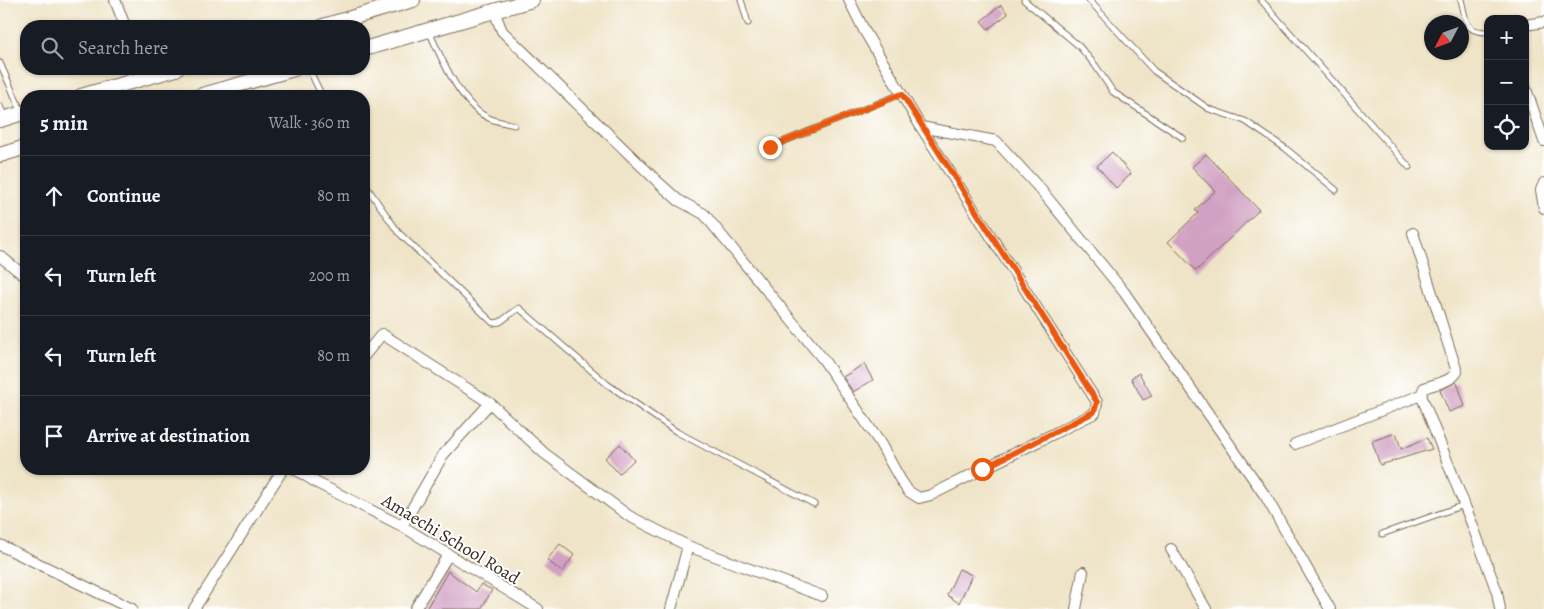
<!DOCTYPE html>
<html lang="en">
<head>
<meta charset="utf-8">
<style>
	:root { --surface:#171b24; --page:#20242c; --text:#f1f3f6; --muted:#9ea1a6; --line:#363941 }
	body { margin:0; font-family:Alegreya,serif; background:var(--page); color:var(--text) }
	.controls { position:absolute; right:15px; top:15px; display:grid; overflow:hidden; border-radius:10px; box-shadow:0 1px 4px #0004 }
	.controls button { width:45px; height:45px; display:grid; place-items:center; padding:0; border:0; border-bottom:1px solid var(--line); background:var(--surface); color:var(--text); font:25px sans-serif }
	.compass { position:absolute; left:1424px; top:15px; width:45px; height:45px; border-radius:50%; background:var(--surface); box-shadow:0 1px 4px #0004; rotate:229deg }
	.stop { position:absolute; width:15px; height:15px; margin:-11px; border:4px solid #ea580c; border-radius:50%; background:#fff }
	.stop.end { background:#ea580c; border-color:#fff; box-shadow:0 1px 5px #0008 }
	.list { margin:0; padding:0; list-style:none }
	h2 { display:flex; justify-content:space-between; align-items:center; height:65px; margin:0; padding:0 20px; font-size:21px }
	h2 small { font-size:16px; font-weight:400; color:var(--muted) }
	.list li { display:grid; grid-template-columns:32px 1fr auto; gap:15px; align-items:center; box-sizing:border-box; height:80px; padding:0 20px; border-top:1px solid var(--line) }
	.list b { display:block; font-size:19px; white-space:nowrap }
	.list em { font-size:16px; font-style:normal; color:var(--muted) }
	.icon { flex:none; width:28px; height:28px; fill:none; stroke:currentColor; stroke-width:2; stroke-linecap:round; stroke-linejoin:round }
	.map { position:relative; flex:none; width:1544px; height:609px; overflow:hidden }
	.search { position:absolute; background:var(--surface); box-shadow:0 1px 4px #0004; left:20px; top:20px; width:350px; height:55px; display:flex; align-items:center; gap:12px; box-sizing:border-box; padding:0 18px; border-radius:20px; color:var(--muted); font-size:19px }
	.panel { position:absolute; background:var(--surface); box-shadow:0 1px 4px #0004; left:20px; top:90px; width:350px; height:385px; border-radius:20px }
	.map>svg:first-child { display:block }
	.building { fill:#d1a1c3 }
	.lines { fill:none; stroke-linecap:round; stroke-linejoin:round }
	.lane-casing { stroke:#7a6b59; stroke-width:7 }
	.street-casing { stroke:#7a6b59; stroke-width:12 }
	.secondary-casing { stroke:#7a6b59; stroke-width:16 }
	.lane { stroke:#fff; stroke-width:5 }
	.street { stroke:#fff; stroke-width:10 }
	.secondary { stroke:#fff; stroke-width:14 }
	.route { stroke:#ea580c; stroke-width:6 }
	.labels { text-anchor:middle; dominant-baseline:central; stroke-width:4; stroke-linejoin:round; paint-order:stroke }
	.street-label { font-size:18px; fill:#3b2a1e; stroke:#fff }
</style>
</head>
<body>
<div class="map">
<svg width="1544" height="609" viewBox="0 0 1544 609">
	<rect width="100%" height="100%" fill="#fff"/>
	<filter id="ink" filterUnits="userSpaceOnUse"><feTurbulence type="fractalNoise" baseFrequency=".02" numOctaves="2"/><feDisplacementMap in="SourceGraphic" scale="10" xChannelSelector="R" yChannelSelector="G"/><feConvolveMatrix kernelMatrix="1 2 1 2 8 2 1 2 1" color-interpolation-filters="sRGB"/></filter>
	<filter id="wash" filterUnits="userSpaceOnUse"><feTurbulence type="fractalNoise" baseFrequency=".0096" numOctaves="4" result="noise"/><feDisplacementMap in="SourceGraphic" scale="20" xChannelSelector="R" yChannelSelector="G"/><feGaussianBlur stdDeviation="1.12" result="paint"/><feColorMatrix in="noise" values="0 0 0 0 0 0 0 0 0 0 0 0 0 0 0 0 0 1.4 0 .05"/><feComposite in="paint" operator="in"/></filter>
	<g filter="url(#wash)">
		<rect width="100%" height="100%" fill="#efe4c7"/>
		<g id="blocks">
			<path class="building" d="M1001 5 1008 14 988 29 981 21Z
				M1112 152 1131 174 1116 188 1097 166Z
				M1206 154 1259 210 1196 271 1168 242 1198 213 1195 210 1215 191 1192 167Z
				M864 364 873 380 853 392 843 377Z
				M1139 373 1152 396 1143 400 1131 378Z
				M1457 382 1465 406 1449 412 1440 390Z
				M1396 433 1401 449 1427 438 1432 449 1380 465 1372 441Z
				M620 444 634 460 619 474 605 458Z
				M560 544 574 555 562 572 547 560Z
				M959 569 972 575 959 603 947 595Z
				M448 571 476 592 481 584 492 590 481 609H426Z"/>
		</g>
	</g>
	<g filter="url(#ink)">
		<use href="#blocks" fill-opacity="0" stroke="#7a6b59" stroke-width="1"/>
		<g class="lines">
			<defs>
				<path id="lane" d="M741 0 748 23
					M1024 0 1079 46 1095 65 1113 92 1183 138
					M1089 0 1154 71 1209 109 1245 121 1285 148 1336 190
					M1261 0 1409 167
					M1461 0C1467 21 1463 32 1488 32
					M429 31C441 58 462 108 491 119 498 122 507 123 514 125
					M0 63 22 113
					M309 69 322 96
					M0 106 5 118
					M770 147 901 94
					M364 183 398 232 493 323 500 322 519 308 607 384 677 432 814 504
					M1382 534 1464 505"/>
				<path id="street" d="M115 0 125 26
					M494 11 502 31 659 183 678 200 704 214 823 359 880 443 900 479 908 491 919 498 931 495 1095 413 1097 402 921 127 864 30 849 0
					M1525 25 1544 22
					M1525 86 1544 141
					M921 127 996 141 1041 190 1124 292 1266 497 1330 609
					M1544 183 1541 190 1544 208
					M1413 233 1457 372C1449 383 1436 383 1424 388L1421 395 1472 524 1497 592 1500 609
					M0 256 26 277
					M364 356 382 334 490 403 544 453 629 516 688 546 822 596
					M1295 444 1421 395
					M295 469 317 483 402 526 538 609
					M402 526 443 455 490 403
					M0 545 132 609
					M1171 549 1206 609
					M194 609 283 469
					M415 609 448 555
					M671 609 688 546
					M1076 609 1083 572"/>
				<path id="secondary" d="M323 26 413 0
					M364 49 532 0
					M81 96 176 69
					M199 96 294 69
					M0 120 26 112
					M0 155 26 147"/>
			</defs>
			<use href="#lane" class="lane-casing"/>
			<use href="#street" class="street-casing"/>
			<use href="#secondary" class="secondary-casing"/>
			<use href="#lane" class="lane"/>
			<use href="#street" class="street"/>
			<use href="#secondary" class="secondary"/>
		</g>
	</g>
	<g class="lines" filter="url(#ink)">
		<path class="route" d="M770 147 902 94 1097 402 1094 412 982 469"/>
	</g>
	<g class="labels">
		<g class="street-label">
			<text transform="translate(451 539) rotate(31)">Amaechi School Road</text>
		</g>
	</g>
</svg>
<div class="controls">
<button>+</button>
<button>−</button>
<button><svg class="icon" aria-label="locate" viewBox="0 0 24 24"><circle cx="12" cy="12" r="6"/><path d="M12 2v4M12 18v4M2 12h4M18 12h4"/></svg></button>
</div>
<svg class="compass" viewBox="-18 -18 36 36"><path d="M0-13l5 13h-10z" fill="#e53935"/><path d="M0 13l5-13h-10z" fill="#9ea1a6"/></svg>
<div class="stop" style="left:982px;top:469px"></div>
<div class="stop end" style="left:770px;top:147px"></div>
<div class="search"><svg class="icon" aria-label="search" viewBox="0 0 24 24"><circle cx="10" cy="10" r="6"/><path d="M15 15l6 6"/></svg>Search here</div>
<section class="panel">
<h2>5 min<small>Walk · 360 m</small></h2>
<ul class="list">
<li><svg class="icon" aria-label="ahead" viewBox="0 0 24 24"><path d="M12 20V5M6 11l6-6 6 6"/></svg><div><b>Continue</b></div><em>80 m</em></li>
<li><svg class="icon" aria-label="left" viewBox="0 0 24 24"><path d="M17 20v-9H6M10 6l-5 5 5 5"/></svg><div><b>Turn left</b></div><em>200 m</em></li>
<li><svg class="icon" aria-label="left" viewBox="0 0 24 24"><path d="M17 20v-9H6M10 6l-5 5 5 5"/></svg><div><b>Turn left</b></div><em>80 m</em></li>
<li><svg class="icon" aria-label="arrive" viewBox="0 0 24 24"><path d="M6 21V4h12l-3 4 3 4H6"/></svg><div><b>Arrive at destination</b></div></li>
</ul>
</section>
</div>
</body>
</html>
